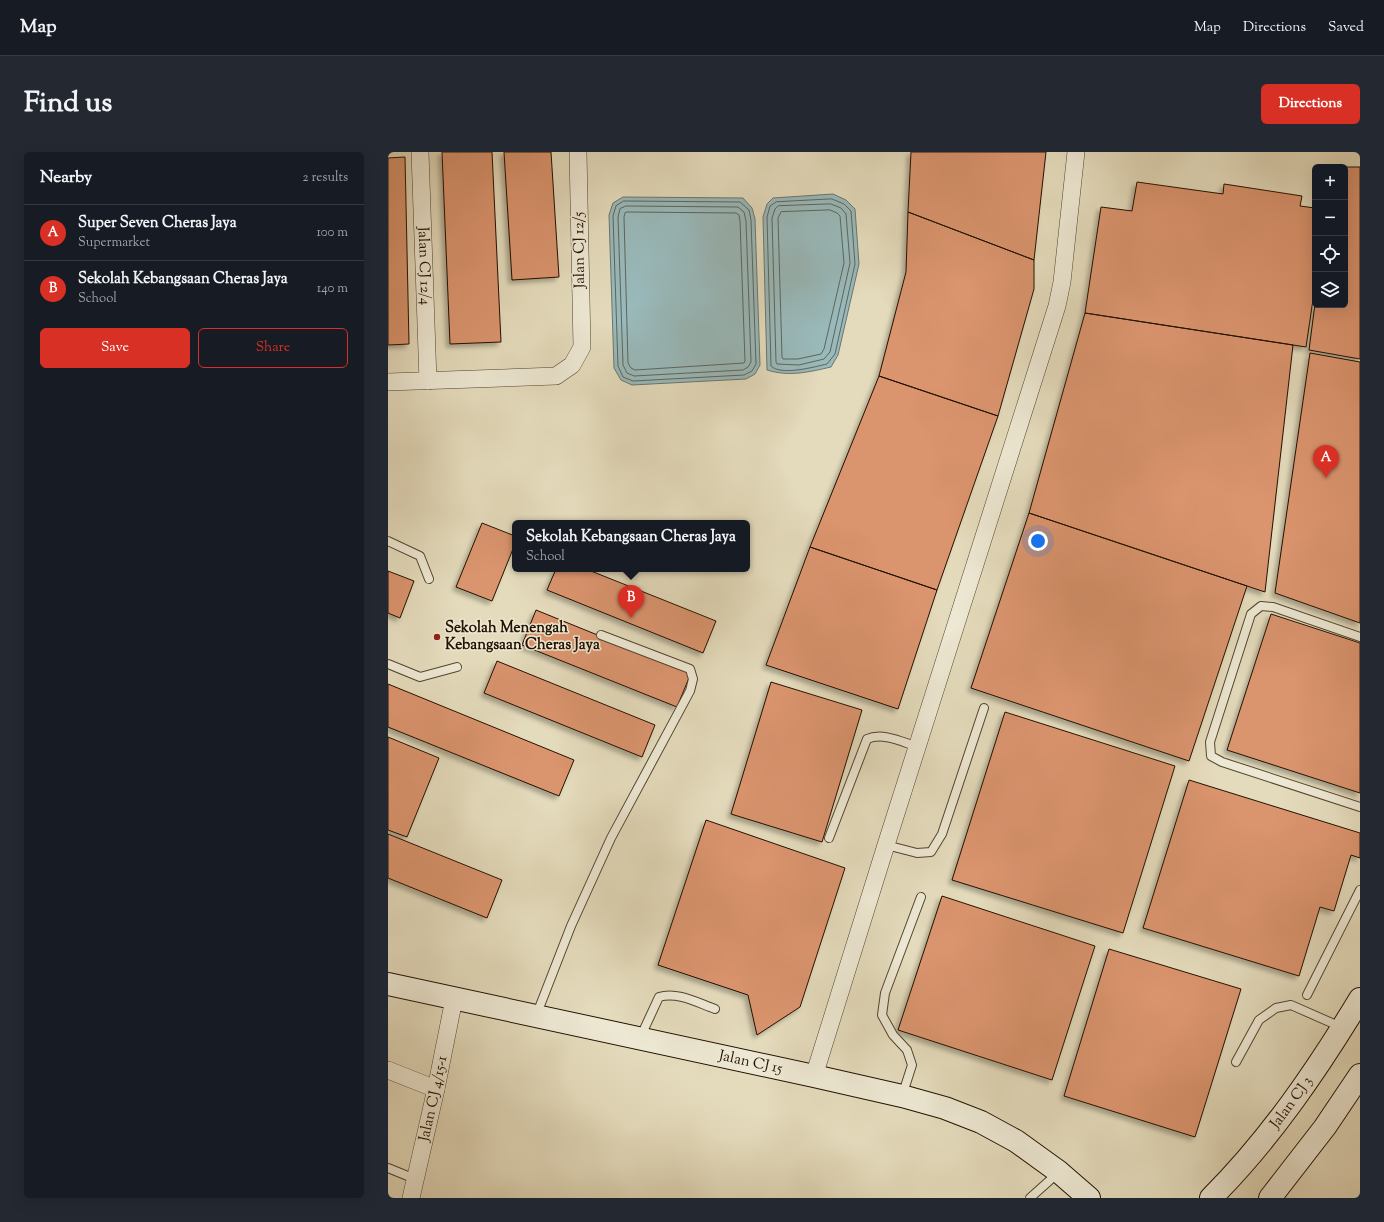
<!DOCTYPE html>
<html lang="en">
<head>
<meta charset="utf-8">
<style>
	:root { --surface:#171b24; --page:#242831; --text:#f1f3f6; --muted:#9ea1a6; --line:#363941; --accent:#d93025 }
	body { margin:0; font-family:"Sorts Mill Goudy",serif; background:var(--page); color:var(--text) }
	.controls { position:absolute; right:12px; top:12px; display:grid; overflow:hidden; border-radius:6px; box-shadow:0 4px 16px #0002 }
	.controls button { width:36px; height:36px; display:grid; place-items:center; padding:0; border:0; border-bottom:1px solid var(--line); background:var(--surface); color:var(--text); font:20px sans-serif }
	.you { position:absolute; left:650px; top:389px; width:14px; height:14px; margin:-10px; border:3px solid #fff; border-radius:50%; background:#1a73e8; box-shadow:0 0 0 6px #1a73e833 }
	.badge { display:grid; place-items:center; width:26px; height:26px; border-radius:50%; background:var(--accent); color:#fff; font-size:13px; font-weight:700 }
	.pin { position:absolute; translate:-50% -33px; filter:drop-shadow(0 1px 2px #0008) }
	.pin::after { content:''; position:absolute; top:21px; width:14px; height:12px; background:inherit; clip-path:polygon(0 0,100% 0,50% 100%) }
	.popup { position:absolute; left:124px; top:368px; width:238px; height:52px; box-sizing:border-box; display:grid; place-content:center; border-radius:6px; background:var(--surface); filter:drop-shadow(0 1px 3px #0005); font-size:13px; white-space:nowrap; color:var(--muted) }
	.popup b { font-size:15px; color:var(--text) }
	.popup::after { content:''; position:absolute; left:50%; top:100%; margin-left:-8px; border:8px solid transparent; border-top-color:var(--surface) }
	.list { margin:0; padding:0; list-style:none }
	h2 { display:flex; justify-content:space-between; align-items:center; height:52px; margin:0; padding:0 16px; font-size:17px }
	h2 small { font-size:13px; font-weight:400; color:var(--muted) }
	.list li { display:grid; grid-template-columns:26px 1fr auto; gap:12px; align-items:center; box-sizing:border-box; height:56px; padding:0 16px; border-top:1px solid var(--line) }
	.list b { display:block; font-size:15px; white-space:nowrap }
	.list p { margin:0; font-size:13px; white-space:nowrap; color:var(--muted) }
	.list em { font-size:13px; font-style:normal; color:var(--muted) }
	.actions { display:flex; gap:8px; padding:12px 16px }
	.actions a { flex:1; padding:9px 0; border:1px solid var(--accent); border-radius:6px; text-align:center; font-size:14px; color:var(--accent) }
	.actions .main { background:var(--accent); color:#fff }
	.icon { flex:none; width:22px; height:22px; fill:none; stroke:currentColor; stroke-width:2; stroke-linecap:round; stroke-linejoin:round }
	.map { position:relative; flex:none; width:972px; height:1046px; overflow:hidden; border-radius:6px }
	header { display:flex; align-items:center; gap:24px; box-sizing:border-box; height:56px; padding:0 20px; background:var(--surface); border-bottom:1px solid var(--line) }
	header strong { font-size:19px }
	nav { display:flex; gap:22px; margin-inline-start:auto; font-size:14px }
	.intro { display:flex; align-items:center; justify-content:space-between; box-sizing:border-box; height:96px; padding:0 24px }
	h1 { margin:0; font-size:28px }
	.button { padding:10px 18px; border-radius:6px; background:var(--accent); color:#fff; font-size:14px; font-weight:700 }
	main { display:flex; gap:24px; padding:0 24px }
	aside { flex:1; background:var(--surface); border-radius:6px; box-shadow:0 4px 16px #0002 }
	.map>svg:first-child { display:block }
	.water { fill:#99b9ba; stroke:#6a7670 }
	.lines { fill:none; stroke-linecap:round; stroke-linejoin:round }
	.shore { stroke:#5e655d; stroke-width:1 }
	.building { fill:#da946e; stroke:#231100; filter:url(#shadow) }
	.lane-casing { stroke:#53442f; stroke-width:10 }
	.street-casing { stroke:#53442f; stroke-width:18 }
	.secondary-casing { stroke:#231100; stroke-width:24 }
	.lane { stroke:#ede8d3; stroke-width:8 }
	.street { stroke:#ede8d3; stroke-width:17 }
	.secondary { stroke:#ede8d3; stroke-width:22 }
	.poi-dot { fill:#8f2418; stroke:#ede8d3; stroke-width:1.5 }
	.labels { text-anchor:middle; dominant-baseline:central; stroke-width:3; stroke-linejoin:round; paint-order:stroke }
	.street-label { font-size:15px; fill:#231100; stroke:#ede8d3 }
	.poi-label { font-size:15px; font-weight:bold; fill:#231100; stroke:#ede8d3; text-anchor:start }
</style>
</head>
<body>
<header>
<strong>Map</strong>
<nav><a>Map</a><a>Directions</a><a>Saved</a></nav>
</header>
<div class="intro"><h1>Find us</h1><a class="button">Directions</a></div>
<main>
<aside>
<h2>Nearby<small>2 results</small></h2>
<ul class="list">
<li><span class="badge">A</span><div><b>Super Seven Cheras Jaya</b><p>Supermarket</p></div><em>100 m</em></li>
<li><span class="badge">B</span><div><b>Sekolah Kebangsaan Cheras Jaya</b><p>School</p></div><em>140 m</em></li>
</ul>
<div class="actions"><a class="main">Save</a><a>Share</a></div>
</aside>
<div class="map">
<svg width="972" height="1046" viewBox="0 0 972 1046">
	<defs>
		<filter id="shadow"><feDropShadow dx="-3.5" dy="3.5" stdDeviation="2" flood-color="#0004"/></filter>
	</defs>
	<rect width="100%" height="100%" fill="#e4dbbc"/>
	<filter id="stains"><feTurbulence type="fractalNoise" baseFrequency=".005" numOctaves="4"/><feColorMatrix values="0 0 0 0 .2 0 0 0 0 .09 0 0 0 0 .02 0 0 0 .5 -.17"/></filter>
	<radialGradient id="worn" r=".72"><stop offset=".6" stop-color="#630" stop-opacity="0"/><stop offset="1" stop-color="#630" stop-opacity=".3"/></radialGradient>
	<path class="water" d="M445 42 458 48 467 57 471 112 450 203 443 215C421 220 401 225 379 218L375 65 379 52 385 46Z
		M235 45 355 46 364 56 367 67 372 213 367 222 358 227 244 233 233 228 226 216 221 63 225 51Z"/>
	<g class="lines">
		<path class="shore" d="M444 47 456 52 463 59 467 112 447 202 439 212C426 215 393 224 383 214L379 65 382 54 388 50Z
			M236 49 352 50 361 58 363 68 368 212 364 219 356 223 245 229 235 225 230 214 225 64 228 54Z
			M443 52 453 56 458 62 462 111 442 200 436 207 411 213 389 212 388 210 384 66 387 57 390 54Z
			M238 54 350 55 356 60 358 69 363 210 360 215 355 218 246 224 239 221 235 213 230 65 232 57Z
			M442 58 449 61 452 64 456 111 436 197 433 202 410 207H395L394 205 390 66 393 60Z
			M240 60 348 61 351 63 352 69 357 209 356 211 247 218 243 216 240 211 236 65 237 61Z"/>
	</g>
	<path class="building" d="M54 0H104L113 190 62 192Z
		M116 0H163L171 125 124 128Z
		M523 0H658L646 108 520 60Z
		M17 5 21 192 0 193V6Z
		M957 15H972V207L921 198 927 152 957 153Z
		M749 30 835 42 836 32 914 44 912 54 927 56V134L918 195 697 161 713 55 744 59Z
		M520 60 646 108V137L610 264 491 224 518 120Z
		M697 161 905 193 877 440 641 361Z
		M922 201 972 210V471L887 441Z
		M491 224 610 264 549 438 422 395Z
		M641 361 859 434 801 609 583 536Z
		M94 371 127 384V392L104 449 68 435Z
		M422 395 549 438 510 557 378 513Z
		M168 417H198L328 469 315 501 159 438Z
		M0 419 26 429 12 466 0 461Z
		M148 458 303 521 289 555 134 493Z
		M883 462 972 491V641L839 598Z
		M109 509 267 573 254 605 96 541Z
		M383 530 474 558 434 690 343 662Z
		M0 532 186 608 171 644 0 575Z
		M617 560 787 614 735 781 564 728Z
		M0 585 51 606 19 685 0 678Z
		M801 628 972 681V706L963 703 946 759 932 755 911 824 755 776Z
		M318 668 457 716 412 855 369 883 360 843 270 813Z
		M0 682 114 728 99 766 0 726Z
		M554 744 707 794 664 928 510 878Z
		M721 797 853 837 807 985 676 944Z"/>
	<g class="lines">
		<defs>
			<path id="lane" d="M0 389 32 404 41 427
				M972 485 885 455 873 454 863 462 822 590 823 604 834 610 972 655
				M0 512 32 525 69 515
				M441 686 479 587C495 580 514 590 530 595
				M498 693 529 701 543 700 554 682 596 556
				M919 843 972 738
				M148 864 183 774 223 686 302 539 305 527 302 517 213 483
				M252 886 271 845C289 839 310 851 327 857
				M848 910 871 868 888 856 903 853 953 875
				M514 944 524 913 519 898 505 883 494 863 497 841 533 745
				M0 1016 27 1027
				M642 1046 671 1020"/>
			<g id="street">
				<path id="s1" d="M32 0 40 229"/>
				<path d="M0 230 168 224 184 213 194 195 190 0"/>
				<path d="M0 918 48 937"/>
				<path d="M426 924 498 693 669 154 674 130 688 0"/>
				<path id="s2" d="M23 1046 48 937 66 847"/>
			</g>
			<g id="secondary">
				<path id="s3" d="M0 832 426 924 514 944 557 956 593 970 628 989 671 1020 701 1046"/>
				<path id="s4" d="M823 1046C882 987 929 918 972 847"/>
				<path d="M882 1046 937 975 972 923"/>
			</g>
		</defs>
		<use href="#lane" class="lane-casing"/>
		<use href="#street" class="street-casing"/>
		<use href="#secondary" class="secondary-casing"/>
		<use href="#lane" class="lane"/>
		<use href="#street" class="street"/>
		<use href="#secondary" class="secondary"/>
	</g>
	<circle class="poi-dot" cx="49" cy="485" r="4"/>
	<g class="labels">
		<g class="street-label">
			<text transform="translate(192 98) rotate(-91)">Jalan CJ 12/5</text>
			<text stroke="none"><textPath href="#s1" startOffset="114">Jalan CJ 12/4</textPath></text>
			<text stroke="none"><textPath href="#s3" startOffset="371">Jalan CJ 15</textPath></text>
			<text stroke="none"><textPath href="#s2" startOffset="102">Jalan CJ 4/15-1</textPath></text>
			<text stroke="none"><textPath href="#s4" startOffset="125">Jalan CJ 3</textPath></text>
		</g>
		<g class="poi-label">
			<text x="57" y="476">Sekolah Menengah<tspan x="57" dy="17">Kebangsaan Cheras Jaya</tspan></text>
		</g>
	</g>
	<rect width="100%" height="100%" filter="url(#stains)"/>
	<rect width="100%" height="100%" fill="url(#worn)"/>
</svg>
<div class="controls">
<button>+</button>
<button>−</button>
<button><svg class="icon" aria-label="locate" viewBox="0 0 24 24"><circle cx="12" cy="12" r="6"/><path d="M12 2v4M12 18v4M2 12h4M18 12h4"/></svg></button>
<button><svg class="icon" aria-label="layers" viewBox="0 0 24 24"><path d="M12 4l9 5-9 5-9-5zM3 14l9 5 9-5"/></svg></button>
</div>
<div class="you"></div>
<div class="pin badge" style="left:938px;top:326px">A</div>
<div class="pin badge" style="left:243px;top:466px">B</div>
<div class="popup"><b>Sekolah Kebangsaan Cheras Jaya</b>School</div>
</div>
</main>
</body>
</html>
